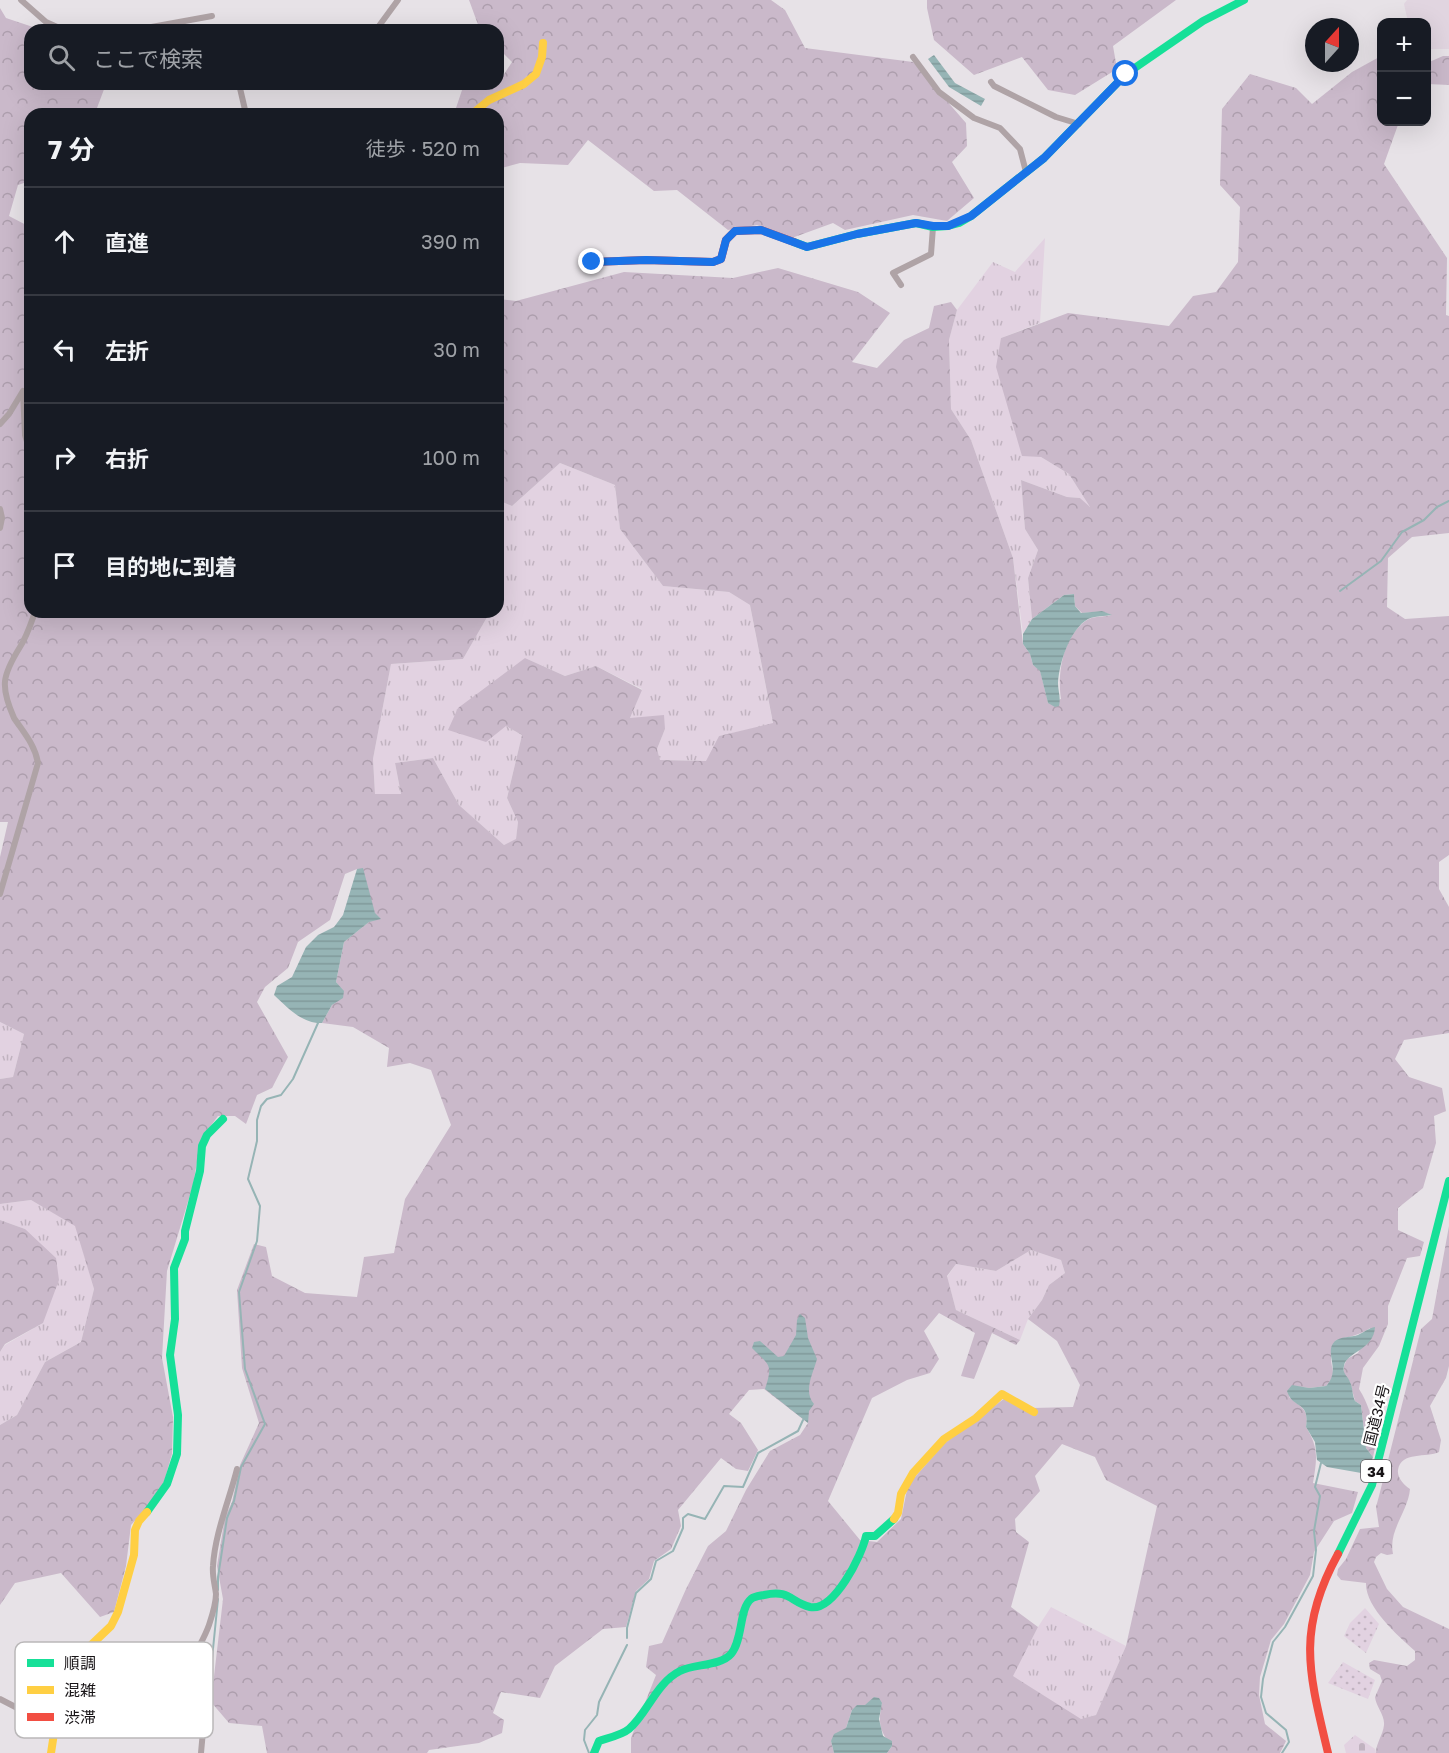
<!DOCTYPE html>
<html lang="ja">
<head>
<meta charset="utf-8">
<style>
	:root { --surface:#171b24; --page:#242831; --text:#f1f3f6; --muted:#9ea1a6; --line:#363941 }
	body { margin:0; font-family:"Golos Text","Noto Sans JP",sans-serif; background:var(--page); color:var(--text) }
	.controls { position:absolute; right:18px; top:18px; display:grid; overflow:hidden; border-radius:12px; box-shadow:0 6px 24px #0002 }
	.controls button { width:54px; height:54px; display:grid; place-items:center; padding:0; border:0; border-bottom:2px solid var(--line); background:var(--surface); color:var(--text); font:30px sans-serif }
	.compass { position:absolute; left:1305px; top:18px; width:54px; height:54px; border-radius:50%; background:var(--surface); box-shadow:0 6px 24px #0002; rotate:21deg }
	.stop { position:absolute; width:18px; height:18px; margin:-14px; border:4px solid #1a73e8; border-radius:50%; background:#fff }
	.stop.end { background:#1a73e8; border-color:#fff; box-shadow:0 2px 6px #0008 }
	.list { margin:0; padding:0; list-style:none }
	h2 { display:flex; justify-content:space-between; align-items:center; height:78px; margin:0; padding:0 24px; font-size:26px }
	h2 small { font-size:20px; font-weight:400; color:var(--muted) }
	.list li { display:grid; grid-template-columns:39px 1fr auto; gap:18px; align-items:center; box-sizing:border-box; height:108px; padding:0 24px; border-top:2px solid var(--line) }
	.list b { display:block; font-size:22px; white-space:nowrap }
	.list em { font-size:20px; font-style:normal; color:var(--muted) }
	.icon { flex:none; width:33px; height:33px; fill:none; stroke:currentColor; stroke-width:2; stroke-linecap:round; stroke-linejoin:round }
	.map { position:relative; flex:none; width:1449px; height:1753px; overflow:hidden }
	.search { position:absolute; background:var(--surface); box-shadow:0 6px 24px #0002; left:24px; top:24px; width:480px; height:66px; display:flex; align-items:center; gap:15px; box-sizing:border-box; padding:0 21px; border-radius:18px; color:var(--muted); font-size:22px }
	.panel { position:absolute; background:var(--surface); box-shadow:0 6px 24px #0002; left:24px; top:108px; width:480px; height:510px; border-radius:18px }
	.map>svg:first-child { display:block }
	.built { fill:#e1d5e0 }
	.grass { fill:url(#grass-tufts) }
	.forest { fill:url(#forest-crowns); fill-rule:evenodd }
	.cemetery { fill:url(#cemetery-stones) }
	.garden { fill:url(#garden-dots) }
	.water { fill:url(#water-rules) }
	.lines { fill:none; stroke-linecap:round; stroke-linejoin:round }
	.stream { stroke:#96b4b5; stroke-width:2 }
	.street { stroke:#afa3a6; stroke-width:6 }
	.fast { stroke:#16e098; stroke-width:8 }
	.slow { stroke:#ffcf43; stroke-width:8 }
	.jam { stroke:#f24e42; stroke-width:8 }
	.route { stroke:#1a73e8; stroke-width:8 }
	.labels { text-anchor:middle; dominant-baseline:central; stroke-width:4.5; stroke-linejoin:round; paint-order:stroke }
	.shield { fill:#fff; stroke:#5d5a5d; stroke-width:1.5 }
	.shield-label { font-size:14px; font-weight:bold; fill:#181417 }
	.street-label { font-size:15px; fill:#181417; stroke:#fff }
	.key { fill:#fff; stroke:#bab8b9; stroke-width:1.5 }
	.key-label { font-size:16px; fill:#181417 }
</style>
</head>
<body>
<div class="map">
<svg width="1449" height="1753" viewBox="0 0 1449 1753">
	<defs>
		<pattern id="grass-tufts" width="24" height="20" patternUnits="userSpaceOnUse" patternTransform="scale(1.5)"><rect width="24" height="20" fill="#e2d2e1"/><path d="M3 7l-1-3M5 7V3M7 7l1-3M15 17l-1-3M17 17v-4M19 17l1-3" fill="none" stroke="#c1b3c0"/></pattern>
		<pattern id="forest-crowns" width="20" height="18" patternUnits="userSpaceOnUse" patternTransform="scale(1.5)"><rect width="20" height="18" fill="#cab9ca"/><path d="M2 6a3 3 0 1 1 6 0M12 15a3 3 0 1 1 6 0" fill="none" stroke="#ad9ead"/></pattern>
		<pattern id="cemetery-stones" width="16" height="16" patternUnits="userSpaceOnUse" patternTransform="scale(1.5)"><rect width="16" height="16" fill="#e2d2e1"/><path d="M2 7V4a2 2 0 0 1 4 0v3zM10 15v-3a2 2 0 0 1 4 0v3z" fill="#c1b3c0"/></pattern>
		<pattern id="garden-dots" width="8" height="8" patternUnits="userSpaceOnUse" patternTransform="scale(1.5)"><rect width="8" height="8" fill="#e2d2e1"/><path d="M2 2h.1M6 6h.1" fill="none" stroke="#c1b3c0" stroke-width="1.8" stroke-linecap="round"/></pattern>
		<pattern id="water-rules" width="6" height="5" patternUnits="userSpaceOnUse" patternTransform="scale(1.5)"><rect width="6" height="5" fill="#96b4b5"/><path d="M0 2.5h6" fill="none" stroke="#819a9b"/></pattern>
	</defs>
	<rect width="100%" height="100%" fill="#e7e2e7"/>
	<path class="built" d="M1407 0H1449V49H1427L1426 22H1408L1404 4Z"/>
	<path class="grass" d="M1045 238 1040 323 1001 338 1041 457 1069 474 1092 510 1080 498 1067 497 1021 480 1025 529 1038 550 1028 578 1032 619 1023 634 1013 558 971 440 951 409 949 340 957 310 993 262 1015 272Z
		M560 463 615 485 620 529 663 586 729 592 750 605 773 724 719 736 707 761 660 760 657 749 665 729 630 718 642 689 596 666 565 676 525 658 506 726 522 735 507 798 518 822 516 840 504 845 459 805 433 758 395 763 401 794H375L373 759 391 664 463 659 490 612H498V500L512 506Z
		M0 1022 24 1034 13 1077 0 1079Z
		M31 1200 76 1226 94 1289 81 1342 45 1362 17 1415 0 1425V1352L5 1345 43 1323 25 1229 0 1220V1204Z
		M1031 1250 1061 1260 1065 1273 1049 1285 1042 1300 1028 1319 1020 1340 956 1310 947 1277 956 1264 996 1271Z
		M1051 1607 1126 1646 1096 1715 1081 1720 1012 1676 1038 1627Z"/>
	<path class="forest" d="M469 0H771L785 10 805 48 913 62 966 123 967 146 952 162 974 198 947 221 913 215 845 230 833 223 789 239 757 225 728 230 677 190 654 191 588 140 568 165 520 163 498 169V114H454L462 90 497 85 512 62 498 48V30H480Z
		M927 0H1176L1113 46 1117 69 1075 95 1048 90 1022 57 974 75 934 40 927 8Z
		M0 8 6 18 42 30H30V84H106L97 108 145 114H30V181L18 185 9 216 30 227V612H490L463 659 391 664 373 759 375 794H401L395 763 433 758 459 805 504 845 516 839 518 822 507 798 522 735 506 726 486 742 448 730 458 708 525 658 565 676 596 666 642 690 630 718 664 715 665 729 657 749 660 760 706 761 719 736 773 723 750 605 729 592 663 586 620 529 615 485 560 463 512 506 498 500V299L516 301 624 272 733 278 778 268 858 292 890 313 852 362 877 368 904 340 929 328 934 306 951 302 957 310 949 340 951 409 971 440 1013 558 1023 644 1030 654 1033 665 1040 670 1048 703 1061 699C1057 673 1063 636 1087 620 1093 616 1104 617 1111 615L1102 611 1082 613 1075 606 1074 594 1064 595 1032 619 1028 578 1038 550 1025 529 1021 480 1067 497 1080 498 1090 507 1069 474 1041 457 1022 456 996 367 1001 338 1068 313 1169 326 1193 296 1216 292 1238 262 1240 207 1220 185 1222 109 1250 74 1296 88 1312 104 1352 72 1381 56 1382 122H1399L1384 164 1447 258 1446 315 1449 316V533L1412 537 1388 558 1387 607 1405 619 1449 616V855L1439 862V889L1449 907V1033L1404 1040 1395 1059 1409 1077 1442 1088 1446 1111 1434 1116 1436 1143 1423 1188 1398 1208V1230L1424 1242 1420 1256 1407 1258 1388 1306V1324L1379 1346 1363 1368 1359 1389C1369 1404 1369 1416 1379 1429L1373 1457 1366 1448 1361 1405 1355 1401 1350 1382 1344 1374V1366L1347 1359 1358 1353 1370 1328C1360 1335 1349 1337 1336 1340 1334 1345 1331 1353 1331 1359 1332 1373 1337 1374 1326 1386L1309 1388 1292 1386 1289 1397C1302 1408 1309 1409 1306 1427 1319 1448 1317 1459 1313 1483L1358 1492 1352 1513 1334 1521 1314 1552 1310 1575 1284 1624 1271 1640 1260 1677 1259 1695 1265 1724 1286 1741 1280 1753H887L892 1746C879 1731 878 1722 882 1703L865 1705 852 1710 846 1728 831 1741 834 1753H631V1738L656 1675 646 1667 649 1646 662 1643 686 1589 708 1546 726 1531 746 1490 770 1451 800 1435 808 1423 764 1389 749 1390 729 1414 741 1423 758 1450 748 1471 736 1469 721 1458 678 1510 681 1526 671 1549 654 1561 649 1579 636 1591 626 1627 603 1629 555 1666 540 1698 501 1692 493 1713 504 1720 502 1733 479 1743 429 1750 427 1753H267L262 1726 229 1723 211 1702 223 1599 217 1566 225 1517 232 1502 240 1465 259 1423 242 1368 237 1290 254 1244 266 1247 272 1276 305 1293 357 1297 364 1257 394 1253 405 1199 451 1125 431 1070 410 1063 387 1067 389 1048 353 1027 322 1023 332 1005 343 991 336 982 344 942 369 922 375 913 357 869 345 874 330 920 298 942 288 968 265 987 257 1002 288 1057 272 1088 257 1095 246 1124 235 1116H218L201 1139 193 1185 167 1271 162 1358 173 1417 172 1454 164 1482 151 1503 131 1525 126 1566 114 1612 100 1617 61 1573 15 1583 0 1605V1425L17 1415 45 1362 81 1342 94 1289 75 1226 31 1200 0 1204V1079L13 1077 24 1034 0 1022V857L8 822H0ZM1031 1250 1061 1260 1065 1273 1049 1285 1042 1300 1028 1319 1057 1341 1080 1385 1073 1407 1033 1408 1009 1395 945 1443 908 1485 901 1519 877 1542 860 1540 828 1501 872 1398 907 1380 930 1373 939 1359 924 1331 939 1313 975 1333 961 1376 974 1379 992 1333 1016 1345 1020 1340 956 1310 947 1276 956 1264 996 1271ZM1062 1444 1095 1457 1106 1480 1157 1506 1126 1646 1096 1715 1081 1719 1013 1676 1038 1627 1011 1607 1029 1542 1016 1532 1015 1519 1040 1491 1035 1476Z
		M1443 56H1449V85L1427 84V63Z
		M0 1220 25 1229 56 1258 59 1280 43 1323 5 1344 0 1352Z
		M1449 1226V1366L1446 1378 1430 1406 1441 1440 1439 1452C1427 1458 1401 1451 1398 1470 1397 1478 1404 1485 1410 1489 1408 1512 1388 1530 1393 1554L1387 1555 1381 1553 1376 1557 1374 1562 1387 1589 1403 1607 1449 1629V1753H1376C1376 1743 1383 1735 1384 1725 1385 1715 1376 1707 1375 1697L1382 1681 1380 1675 1370 1669 1369 1663 1374 1660 1407 1666 1415 1660V1651C1398 1636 1365 1607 1366 1583L1341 1580 1337 1575 1338 1569 1346 1559 1360 1529 1379 1527 1376 1507 1379 1496 1421 1329 1432 1319Z"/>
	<path class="cemetery" d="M1355 1735 1375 1749 1376 1753H1346L1344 1745Z"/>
	<path class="garden" d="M1365 1608 1379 1624 1366 1653 1344 1636 1350 1623Z
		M1343 1662 1375 1680 1368 1699 1328 1683Z"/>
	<path class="water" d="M934 55 955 83 985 99 981 106 949 87 928 59Z
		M1074 594 1075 606 1081 613 1102 611 1112 615C1105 616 1094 616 1088 619 1070 629 1059 663 1058 683 1058 691 1061 697 1059 706L1055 707 1048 703 1040 671 1033 665 1030 654 1023 644V634L1032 619 1064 595Z
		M363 868 375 913 381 919 369 922 344 942 336 982 344 991 343 998 332 1005 322 1023C302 1024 287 1007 274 995L277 986 292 977 306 947 318 935 334 927 343 915 357 869Z
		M800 1314 805 1318 808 1338 817 1359C813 1374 803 1391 814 1404L809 1411 808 1423 765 1389C773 1364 770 1366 752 1348L754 1342 760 1341 778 1357 784 1356 796 1335 797 1320Z
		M1375 1327C1374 1350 1346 1352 1344 1366 1342 1374 1348 1376 1350 1382 1353 1388 1352 1395 1355 1401L1361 1405 1366 1448 1373 1457 1367 1474 1327 1467 1317 1460 1315 1442 1306 1427C1310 1400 1293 1410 1287 1391L1292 1385 1309 1388 1326 1386C1342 1369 1323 1353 1335 1341 1339 1337 1352 1337 1358 1335 1364 1332 1369 1328 1375 1327Z
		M874 1697 879 1698 882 1703 879 1719 883 1736 892 1741V1746L887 1753H834L831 1741 834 1734 846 1728 852 1710 857 1705H865Z"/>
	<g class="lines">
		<path class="stream" d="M1340 591 1381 561 1402 532 1424 520 1437 507 1449 501
			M218 1590V1577L227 1518 234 1501 241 1467 265 1424 245 1369 239 1292 257 1241 260 1206 248 1179 257 1141V1120L261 1106 267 1099 281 1095 293 1079 318 1023
			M627 1638V1628L636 1593 651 1579 656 1561 673 1551 683 1528V1518L688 1514 705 1519 724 1486 743 1487 758 1453 798 1431 803 1420
			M206 1719 218 1599
			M589 1753 584 1740 585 1730 597 1715 599 1702 627 1645
			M1282 1753 1289 1742 1286 1730 1266 1713 1261 1697 1263 1679 1273 1642 1285 1627 1313 1576 1316 1550 1314 1531 1320 1496 1315 1487 1321 1463"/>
		<path class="street" d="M21 0 46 22 64 30
			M135 30 212 16
			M376 30 398 0
			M913 57 939 92 974 118 1000 128 1020 149 1026 172
			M991 82 994 86 1056 117 1079 124
			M239 84 246 114
			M901 285 893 273 931 254 933 227
			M0 424 9 414 23 391 25 435 30 451
			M0 509 2 518 0 528
			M0 894 38 763C35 745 24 733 14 718 0 686 2 676 20 647 27 636 31 623 35 612
			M66 1687 108 1704 163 1710 204 1720 201 1753
			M0 1699 54 1727
			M163 1710C175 1680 198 1656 209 1625 212 1616 216 1603 216 1594 215 1585 212 1576 213 1566 215 1533 229 1501 237 1469"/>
		<path class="fast" d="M794 242 807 247 857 234 916 223 933 227 948 226 959 223 971 216 1044 158 1126 74 1203 21 1244 0
			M147 1512 167 1484 177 1454 178 1415 170 1355 175 1319 174 1268 185 1239V1231L200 1171 202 1146 207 1135 223 1119
			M1338 1554 1372 1485 1449 1181
			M594 1753 599 1741C608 1738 622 1735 629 1729 647 1714 656 1683 680 1671 693 1664 721 1666 731 1654 743 1640 739 1609 751 1599 755 1596 759 1596 764 1595 790 1589 790 1602 810 1607 834 1612 862 1555 866 1536H875L894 1519"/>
		<path class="slow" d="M472 114 489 100 524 84 536 74 542 57 543 43
			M894 1519 898 1513 901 1494 913 1473 944 1439 976 1418 1002 1394 1034 1412
			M51 1753 58 1707 66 1687 89 1647 111 1626 118 1612 134 1555 135 1530 139 1521 147 1512"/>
		<path class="jam" d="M592 262 646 260 713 262 721 259 726 240 735 231 761 230 794 242
			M1328 1753C1309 1673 1296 1630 1338 1554"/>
	</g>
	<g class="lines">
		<path class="route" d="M592 262 646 260 713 262 721 259 726 240 735 231 761 230 807 247 857 234 916 223 933 226H948L971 216 1044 158 1126 74"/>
	</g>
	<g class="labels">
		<rect class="shield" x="1361" y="1460" width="30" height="22" rx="4.5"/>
		<g class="shield-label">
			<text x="1376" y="1471">34</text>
		</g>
		<g class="street-label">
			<text transform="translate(1376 1415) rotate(-76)">国道34号</text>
		</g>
	</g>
	<rect x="15" y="1642" width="198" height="96" rx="9" class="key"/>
	<rect x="27" y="1659" width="27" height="8" fill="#16e098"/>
	<rect x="27" y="1686" width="27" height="8" fill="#ffcf43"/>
	<rect x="27" y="1713" width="27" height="8" fill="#f24e42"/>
	<g class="key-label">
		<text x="64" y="1669">順調</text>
		<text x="64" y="1696">混雑</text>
		<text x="64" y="1723">渋滞</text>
	</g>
</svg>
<div class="controls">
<button>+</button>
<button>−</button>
</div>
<svg class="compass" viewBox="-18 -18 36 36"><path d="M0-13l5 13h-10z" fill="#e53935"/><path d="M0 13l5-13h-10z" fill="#9ea1a6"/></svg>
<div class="stop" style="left:1126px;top:74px"></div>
<div class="stop end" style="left:592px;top:262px"></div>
<div class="search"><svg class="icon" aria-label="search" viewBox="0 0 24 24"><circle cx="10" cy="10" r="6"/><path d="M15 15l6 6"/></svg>ここで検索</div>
<section class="panel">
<h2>7 分<small>徒歩 · 520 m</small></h2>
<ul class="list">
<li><svg class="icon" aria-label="ahead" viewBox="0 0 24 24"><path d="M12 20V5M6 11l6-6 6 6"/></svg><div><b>直進</b></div><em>390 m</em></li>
<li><svg class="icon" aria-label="left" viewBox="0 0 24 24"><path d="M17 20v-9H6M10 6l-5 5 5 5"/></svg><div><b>左折</b></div><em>30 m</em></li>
<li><svg class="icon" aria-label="right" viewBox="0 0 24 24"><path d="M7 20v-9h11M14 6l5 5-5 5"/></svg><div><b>右折</b></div><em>100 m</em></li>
<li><svg class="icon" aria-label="arrive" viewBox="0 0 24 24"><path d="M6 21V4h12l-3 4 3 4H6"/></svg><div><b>目的地に到着</b></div></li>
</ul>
</section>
</div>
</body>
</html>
